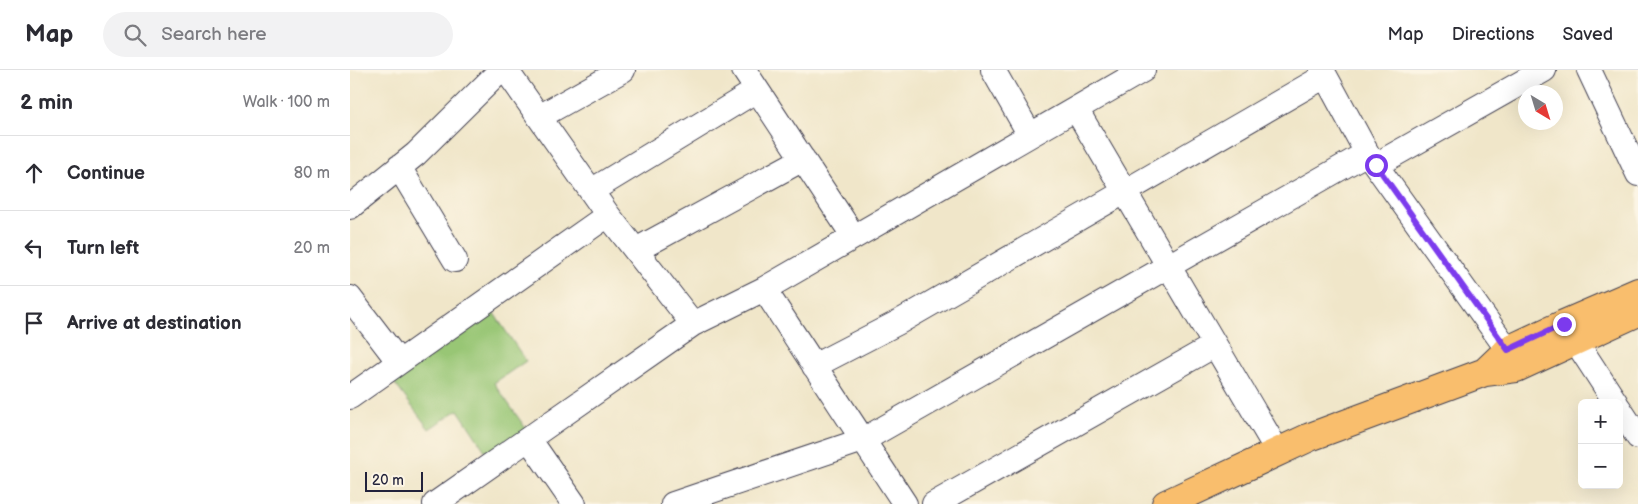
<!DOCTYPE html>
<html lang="en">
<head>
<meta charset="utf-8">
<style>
	:root { --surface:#fff; --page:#f2f2f3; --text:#2b2b33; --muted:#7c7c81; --line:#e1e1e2 }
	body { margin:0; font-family:"Balsamiq Sans",sans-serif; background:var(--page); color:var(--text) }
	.controls { position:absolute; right:15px; bottom:15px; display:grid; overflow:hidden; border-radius:8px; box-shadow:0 5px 20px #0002 }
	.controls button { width:45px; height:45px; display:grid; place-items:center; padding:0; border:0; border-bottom:1px solid var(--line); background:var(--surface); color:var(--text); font:25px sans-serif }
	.compass { position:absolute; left:1168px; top:15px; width:45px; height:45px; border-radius:50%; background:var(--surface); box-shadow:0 5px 20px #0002; rotate:142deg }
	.scale { position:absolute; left:15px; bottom:12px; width:58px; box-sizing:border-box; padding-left:5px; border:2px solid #22223b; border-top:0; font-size:14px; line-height:18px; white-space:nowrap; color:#22223b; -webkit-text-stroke:4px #fcf5e5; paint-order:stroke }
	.stop { position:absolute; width:15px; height:15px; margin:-11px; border:4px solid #7c3aed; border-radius:50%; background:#fff }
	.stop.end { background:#7c3aed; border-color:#fff; box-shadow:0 1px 5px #0008 }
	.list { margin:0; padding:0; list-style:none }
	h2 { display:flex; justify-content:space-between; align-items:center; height:65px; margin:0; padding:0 20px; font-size:21px }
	h2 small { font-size:16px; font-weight:400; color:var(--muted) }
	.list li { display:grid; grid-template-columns:32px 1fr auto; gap:15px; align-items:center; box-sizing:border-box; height:75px; padding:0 20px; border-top:1px solid var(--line) }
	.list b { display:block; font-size:19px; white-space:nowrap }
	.list em { font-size:16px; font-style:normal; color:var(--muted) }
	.icon { flex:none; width:28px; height:28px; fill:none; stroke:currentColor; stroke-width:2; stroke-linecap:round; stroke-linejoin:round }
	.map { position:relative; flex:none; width:1288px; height:434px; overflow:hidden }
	header { display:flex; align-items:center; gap:30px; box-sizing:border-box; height:70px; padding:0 25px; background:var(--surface); border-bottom:1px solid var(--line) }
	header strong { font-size:24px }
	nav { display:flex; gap:28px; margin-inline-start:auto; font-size:18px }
	.search { width:350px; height:45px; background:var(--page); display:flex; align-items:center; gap:12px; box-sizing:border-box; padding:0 18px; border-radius:28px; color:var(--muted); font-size:19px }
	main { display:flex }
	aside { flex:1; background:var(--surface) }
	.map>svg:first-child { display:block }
	.green { fill:#98c674; stroke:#5d7458 }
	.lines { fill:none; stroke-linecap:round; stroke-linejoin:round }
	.minor-casing { stroke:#413f50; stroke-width:26 }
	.major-casing { stroke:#413f50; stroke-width:30 }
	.minor { stroke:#fff; stroke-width:24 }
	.major { stroke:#f9be6d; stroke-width:28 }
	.route { stroke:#7c3aed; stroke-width:6 }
</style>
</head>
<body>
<header>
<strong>Map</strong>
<div class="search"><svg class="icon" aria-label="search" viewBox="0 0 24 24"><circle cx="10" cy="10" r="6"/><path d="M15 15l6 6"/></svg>Search here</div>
<nav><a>Map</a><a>Directions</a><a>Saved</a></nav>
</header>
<main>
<aside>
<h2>2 min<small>Walk · 100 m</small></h2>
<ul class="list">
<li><svg class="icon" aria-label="ahead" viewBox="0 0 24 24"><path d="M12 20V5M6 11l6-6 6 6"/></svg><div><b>Continue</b></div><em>80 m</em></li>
<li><svg class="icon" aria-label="left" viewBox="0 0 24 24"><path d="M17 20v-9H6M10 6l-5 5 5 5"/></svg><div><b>Turn left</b></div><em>20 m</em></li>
<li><svg class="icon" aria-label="arrive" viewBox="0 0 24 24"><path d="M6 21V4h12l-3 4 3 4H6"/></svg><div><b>Arrive at destination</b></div></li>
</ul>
</aside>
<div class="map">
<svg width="1288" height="434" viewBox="0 0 1288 434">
	<rect width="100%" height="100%" fill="#fcf5e5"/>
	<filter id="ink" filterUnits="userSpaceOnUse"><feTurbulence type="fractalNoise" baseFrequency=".02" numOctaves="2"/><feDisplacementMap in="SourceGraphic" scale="10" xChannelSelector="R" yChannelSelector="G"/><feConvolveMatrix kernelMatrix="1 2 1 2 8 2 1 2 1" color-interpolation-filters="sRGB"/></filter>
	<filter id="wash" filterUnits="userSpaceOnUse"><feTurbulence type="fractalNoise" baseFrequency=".0096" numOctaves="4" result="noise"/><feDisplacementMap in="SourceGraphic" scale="20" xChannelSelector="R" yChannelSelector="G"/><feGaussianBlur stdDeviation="1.12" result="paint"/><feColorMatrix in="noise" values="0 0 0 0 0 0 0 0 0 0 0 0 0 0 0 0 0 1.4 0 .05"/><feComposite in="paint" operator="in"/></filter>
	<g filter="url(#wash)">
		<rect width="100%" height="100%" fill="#f0e6c9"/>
		<path class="green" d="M141 239 176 291 144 313 177 360 139 387 108 340 79 359 42 310Z"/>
	</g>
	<g filter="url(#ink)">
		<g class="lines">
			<defs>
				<path id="minor" d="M156 0 258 145 343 254
					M394 0 504 167
					M643 0 680 65
					M972 0 1017 83 1158 280
					M1239 0 1288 104
					M726 39 928 382
					M189 47 273 0
					M1026 95 1194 0
					M49 97 105 190
					M241 121 407 20
					M0 137 66 84 151 0
					M286 180 453 89
					M414 219 555 434
					M0 228 49 292
					M1225 270 1266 333
					M464 296 549 252 975 6
					M0 327 258 145
					M1269 338 1288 367
					M179 369 224 434
					M85 434 343 254 414 219 793 0
					M323 434 513 370 1017 83
					M584 434 865 275"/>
				<path id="major" d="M1135 302 1158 280 1214 254 1288 222
					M816 434 960 367 1135 302 1166 298 1288 242"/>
			</defs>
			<use href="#minor" class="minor-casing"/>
			<use href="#major" class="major-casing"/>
			<use href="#minor" class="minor"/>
			<use href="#major" class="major"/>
		</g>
	</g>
	<g class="lines" filter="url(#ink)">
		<path class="route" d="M1026 95 1158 280 1214 254"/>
	</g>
</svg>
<div class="controls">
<button>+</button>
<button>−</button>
</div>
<svg class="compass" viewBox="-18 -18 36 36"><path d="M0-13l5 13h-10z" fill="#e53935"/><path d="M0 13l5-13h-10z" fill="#7c7c81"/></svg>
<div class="scale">20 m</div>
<div class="stop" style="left:1026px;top:95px"></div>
<div class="stop end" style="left:1214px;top:254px"></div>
</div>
</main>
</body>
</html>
